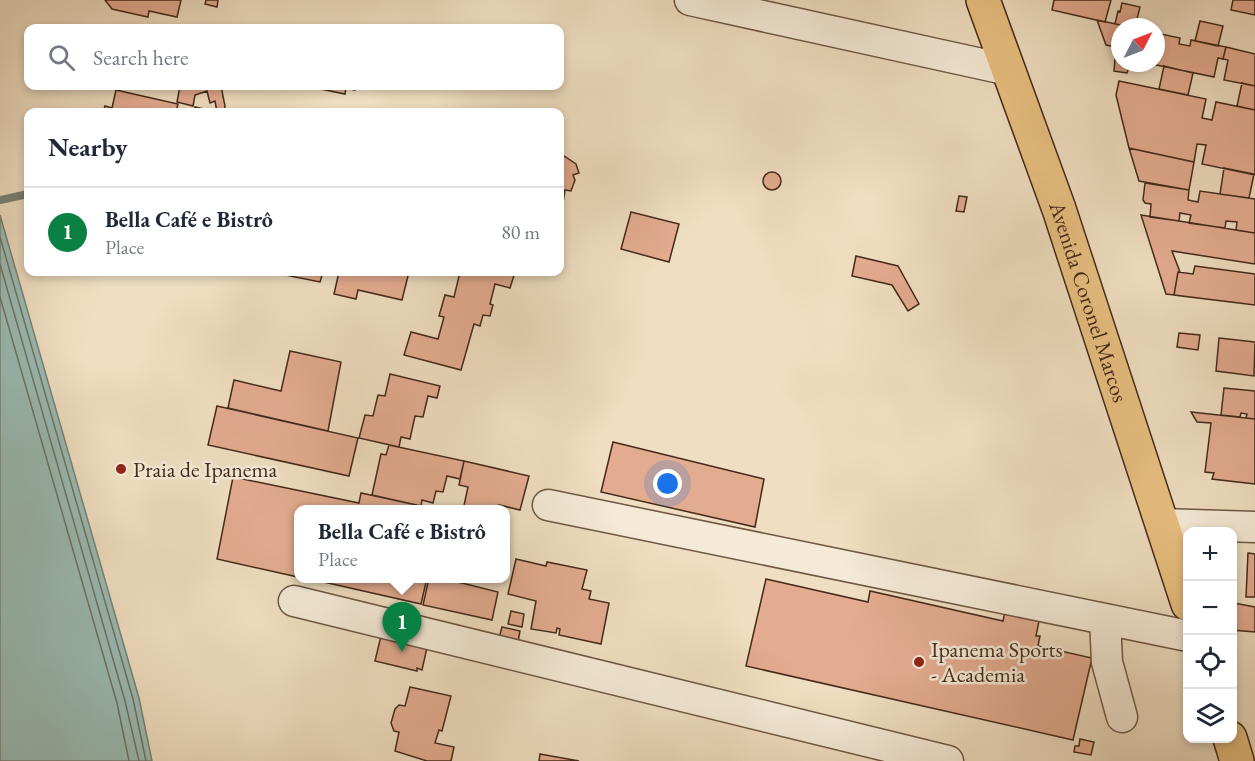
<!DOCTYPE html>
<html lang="en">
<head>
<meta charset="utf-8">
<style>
	:root { --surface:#fff; --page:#f2f2f3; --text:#1f2937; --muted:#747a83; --line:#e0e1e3; --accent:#0b8043 }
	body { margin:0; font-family:"EB Garamond",serif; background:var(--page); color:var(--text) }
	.controls { position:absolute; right:18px; bottom:18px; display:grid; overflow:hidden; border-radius:12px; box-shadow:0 3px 9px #0003 }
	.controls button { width:54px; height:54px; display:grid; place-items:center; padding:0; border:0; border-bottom:2px solid var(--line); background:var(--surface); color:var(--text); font:30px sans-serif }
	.compass { position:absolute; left:1111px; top:18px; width:54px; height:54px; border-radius:50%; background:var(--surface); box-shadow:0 3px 9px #0003; rotate:48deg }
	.you { position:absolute; left:668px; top:484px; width:21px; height:21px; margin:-15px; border:4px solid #fff; border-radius:50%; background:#1a73e8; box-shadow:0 0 0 9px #1a73e833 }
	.badge { display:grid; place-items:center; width:39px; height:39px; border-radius:50%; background:var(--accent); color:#fff; font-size:20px; font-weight:700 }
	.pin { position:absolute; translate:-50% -50px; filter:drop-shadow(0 2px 3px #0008) }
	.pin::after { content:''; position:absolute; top:32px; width:21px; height:18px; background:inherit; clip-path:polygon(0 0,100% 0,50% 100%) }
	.popup { position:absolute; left:294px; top:505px; width:216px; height:78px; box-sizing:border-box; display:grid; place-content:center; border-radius:12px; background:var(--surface); filter:drop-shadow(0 2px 4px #0005); font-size:20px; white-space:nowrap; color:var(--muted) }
	.popup b { font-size:22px; color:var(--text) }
	.popup::after { content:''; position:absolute; left:50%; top:100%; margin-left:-12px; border:12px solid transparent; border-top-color:var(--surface) }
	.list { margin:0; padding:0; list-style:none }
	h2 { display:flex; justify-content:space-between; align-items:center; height:78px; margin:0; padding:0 24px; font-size:26px }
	h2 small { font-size:20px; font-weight:400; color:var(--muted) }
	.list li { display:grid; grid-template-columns:39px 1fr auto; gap:18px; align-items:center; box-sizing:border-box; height:90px; padding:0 24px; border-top:2px solid var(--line) }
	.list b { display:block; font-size:22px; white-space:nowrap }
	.list p { margin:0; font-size:20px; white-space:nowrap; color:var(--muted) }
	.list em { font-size:20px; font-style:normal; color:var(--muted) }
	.icon { flex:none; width:33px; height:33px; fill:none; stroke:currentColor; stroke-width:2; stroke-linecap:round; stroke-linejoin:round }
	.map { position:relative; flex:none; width:1255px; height:761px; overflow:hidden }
	.search { position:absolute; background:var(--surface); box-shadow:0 3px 9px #0003; left:24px; top:24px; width:540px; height:66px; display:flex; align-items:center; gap:15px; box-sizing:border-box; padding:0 21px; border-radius:12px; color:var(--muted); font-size:22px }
	.panel { position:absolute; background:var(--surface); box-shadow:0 3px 9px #0003; left:24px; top:108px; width:540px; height:168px; border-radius:12px }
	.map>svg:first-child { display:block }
	.water { fill:#9abcb5; stroke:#788277; stroke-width:1.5 }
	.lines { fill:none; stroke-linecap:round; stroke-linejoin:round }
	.shore { stroke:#6f7367; stroke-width:1.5 }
	.stream { stroke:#788277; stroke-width:8 }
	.building { fill:#e3ab90; stroke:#442a19; stroke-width:1.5 }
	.minor-casing { stroke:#6f5743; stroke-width:33 }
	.major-casing { stroke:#442a19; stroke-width:36 }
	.minor { stroke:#f5ead7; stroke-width:30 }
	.major { stroke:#e8bf80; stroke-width:33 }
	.poi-dot { fill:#8f2418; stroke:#f5ead7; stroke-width:2 }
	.labels { text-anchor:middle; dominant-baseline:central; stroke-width:5; stroke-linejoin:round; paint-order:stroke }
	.street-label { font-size:22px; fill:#442a19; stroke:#f5ead7 }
	.poi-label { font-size:22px; fill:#442a19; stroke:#f5ead7; text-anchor:start }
</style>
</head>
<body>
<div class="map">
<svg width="1255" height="761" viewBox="0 0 1255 761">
	<rect width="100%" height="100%" fill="#efdec1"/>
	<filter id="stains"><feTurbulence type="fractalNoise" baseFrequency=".00333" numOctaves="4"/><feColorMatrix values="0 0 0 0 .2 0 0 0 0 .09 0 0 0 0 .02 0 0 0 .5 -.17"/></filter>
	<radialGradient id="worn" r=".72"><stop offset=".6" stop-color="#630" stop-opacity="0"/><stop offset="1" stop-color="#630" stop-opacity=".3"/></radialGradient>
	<path class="water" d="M0 215 139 698 152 761H0Z"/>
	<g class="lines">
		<path class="shore" d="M0 237 133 699 146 761
			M0 264 125 701 139 761
			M0 297 117 703 129 761"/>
		<path class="stream" d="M0 200 28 194"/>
	</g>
	<path class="building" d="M105 0H181L177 17 149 11 148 17 112 9Z
		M206 0H218L217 7 205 4Z
		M1054 0H1111L1105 22 1052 10Z
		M1233 0H1255V15L1231 10Z
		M1122 3 1140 7 1135 27 1115 24 1118 11 1120 12Z
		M1097 20 1130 27H1120V63H1135L1133 68 1129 67 1127 73 1114 71 1116 47 1106 45Z
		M1200 21 1223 26 1218 46 1195 41Z
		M1156 33 1180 38 1179 44 1190 46 1191 40 1226 47 1223 59 1218 58 1214 77 1147 63H1156Z
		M1226 47 1255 54V86L1224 80 1228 60 1223 59Z
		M1164 66 1193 73 1188 95 1159 89Z
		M1119 81 1206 99 1202 118 1212 120 1216 102 1255 110V175L1202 164 1206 145 1197 144 1194 162 1129 148 1116 95Z
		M1242 83 1255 86V110L1237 106Z
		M180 86H221L225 106 224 112H217L215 101 210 103 207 91 195 95 193 106 177 102Z
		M306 86H356L355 90 346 88 345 94Z
		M116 90 178 104 176 112H103L105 106 112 108Z
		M195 107 217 112H218H194Z
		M1129 148 1194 162 1189 190 1139 181Z
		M560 156H564L576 164 579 173 573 175 575 180 571 191 560 189Z
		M1224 168 1254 174 1249 198 1220 194Z
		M763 181a9 9 0 1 1 18 0a9 9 0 1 1-18 0Z
		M1145 183 1189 190 1188 200 1198 202 1200 191 1255 199V233L1236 230 1237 222 1226 221 1225 228 1189 223 1191 215 1180 213 1179 221 1150 217 1151 204 1145 203 1143 200Z
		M560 189 565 190 563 203H560Z
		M959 196 967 197 964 212 956 211Z
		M631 212 679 224 669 262 621 249Z
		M1141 215 1255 233V264L1172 251 1180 272H1178L1174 295 1166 294Z
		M856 256 898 266 919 304 908 311 892 285 852 276Z
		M1195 266 1255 274V305L1174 295 1178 272 1193 274Z
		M270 272H323L320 282Z
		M339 272H409L402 300 358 290 356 299 334 294Z
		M460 272H515L510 288 495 284 490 304 493 305 490 316 483 315 480 326 474 324 461 370 404 355 411 332 438 339 444 317 439 316 445 295 454 297Z
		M1179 333 1200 335 1198 350 1177 347Z
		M1219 338 1255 342 1254 376 1216 371Z
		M290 351 341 362 328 431 228 408 234 380 281 391Z
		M390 374 440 386 437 398 428 396 423 417 415 416 410 439 401 437 399 447 359 438 365 415 373 416 378 395 385 396Z
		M1224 388 1255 391V419L1246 418 1247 414 1241 413 1240 417 1221 415Z
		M217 406 358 438 349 476 208 445Z
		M1191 412 1255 419V484L1212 479 1214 473 1205 472 1211 423 1197 422Z
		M613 442 764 479 755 527 601 492Z
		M389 445 464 461 460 479 447 476 443 492 436 491 433 503 422 500 421 506 372 495 381 454 386 455Z
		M464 461 529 476 520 510 499 505 498 510H463L468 487 459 485Z
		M233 477 359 503 361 493 421 506 420 510H298V577L217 559Z
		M1248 553 1255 554V597H1246Z
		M516 559 546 566 547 562 587 570 582 589 591 591 589 599 609 603 601 644 559 635 560 629 557 628 556 633 531 629 536 601 508 594Z
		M306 578H427L421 604Z
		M429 578H442L498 592 492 620 423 605Z
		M766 579 868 602 870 591 1003 621 1006 607 1019 616 1039 621 1036 636H1040L1038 646 1092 658 1073 740 746 666Z
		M1234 603 1255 607V632L1232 630Z
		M511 611 524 614 522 627 508 624Z
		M502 627 520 631 517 647 498 642Z
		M382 632 428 643 422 670 417 668V671L375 661Z
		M410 687 451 696 442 731 439 730 435 743 454 747 451 761H427L395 751 399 732 394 731 391 723 395 709 399 705 405 706Z
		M1080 739 1094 742 1091 755 1074 752 1075 746H1079Z
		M540 754 579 761H539Z"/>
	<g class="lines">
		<defs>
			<path id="minor" d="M690 0 1009 70
				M548 505 1188 636
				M1162 524 1255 527
				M294 601 948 761
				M1105 619 1107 662 1122 717"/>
			<g id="major">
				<path id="s1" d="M983 0 1059 209 1188 604"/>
				<path d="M1230 738 1237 761"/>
			</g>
		</defs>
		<use href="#minor" class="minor-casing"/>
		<use href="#major" class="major-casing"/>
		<use href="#minor" class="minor"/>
		<use href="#major" class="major"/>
	</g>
	<g class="poi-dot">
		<circle cx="121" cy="469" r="6"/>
		<circle cx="919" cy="662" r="6"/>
	</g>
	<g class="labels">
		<g class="street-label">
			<text stroke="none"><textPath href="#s1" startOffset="320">Avenida Coronel Marcos</textPath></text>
		</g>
		<g class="poi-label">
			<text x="133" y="469">Praia de Ipanema</text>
			<text x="931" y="649">Ipanema Sports<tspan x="931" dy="25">- Academia</tspan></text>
		</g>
	</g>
	<rect width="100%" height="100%" filter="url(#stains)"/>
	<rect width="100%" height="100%" fill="url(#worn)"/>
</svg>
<div class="controls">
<button>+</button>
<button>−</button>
<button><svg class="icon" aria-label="locate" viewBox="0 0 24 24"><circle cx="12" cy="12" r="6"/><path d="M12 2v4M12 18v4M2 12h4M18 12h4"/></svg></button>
<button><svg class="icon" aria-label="layers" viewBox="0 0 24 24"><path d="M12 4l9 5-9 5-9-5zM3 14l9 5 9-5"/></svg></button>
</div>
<svg class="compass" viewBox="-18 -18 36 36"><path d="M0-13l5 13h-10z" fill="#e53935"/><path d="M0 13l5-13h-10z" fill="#747a83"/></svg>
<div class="you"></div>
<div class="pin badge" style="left:402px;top:652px">1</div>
<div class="popup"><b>Bella Café e Bistrô</b>Place</div>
<div class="search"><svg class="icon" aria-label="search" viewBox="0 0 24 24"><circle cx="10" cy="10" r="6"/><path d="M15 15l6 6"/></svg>Search here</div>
<section class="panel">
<h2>Nearby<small></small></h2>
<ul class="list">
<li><span class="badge">1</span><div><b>Bella Café e Bistrô</b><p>Place</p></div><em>80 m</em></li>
</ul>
</section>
</div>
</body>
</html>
